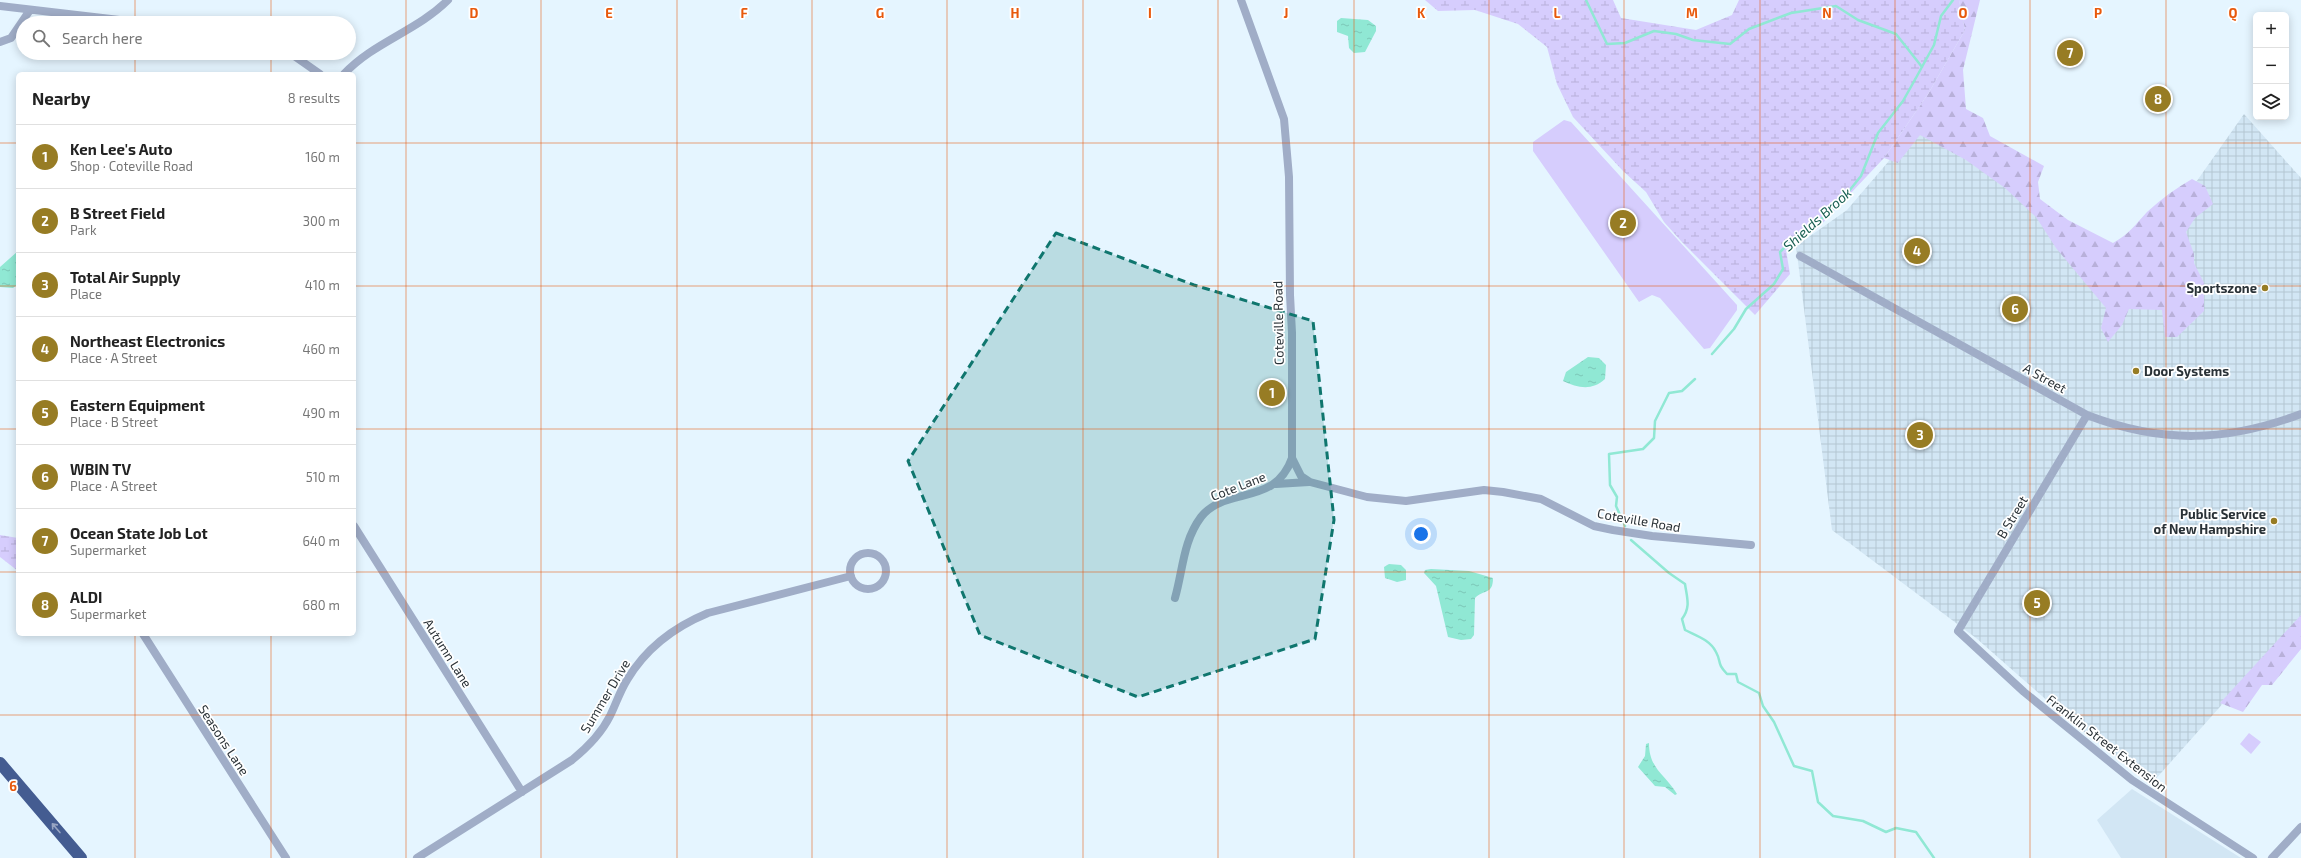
<!DOCTYPE html>
<html lang="en">
<head>
<meta charset="utf-8">
<style>
	:root { --surface:#fff; --page:#f2f2f2; --text:#222; --muted:#767676; --line:#e0e0e0; --accent:#977c24 }
	body { margin:0; font-family:"Exo 2",sans-serif; background:var(--page); color:var(--text) }
	.controls { position:absolute; right:12px; top:12px; display:grid; overflow:hidden; border-radius:6px; box-shadow:0 2px 10px #0003 }
	.controls button { width:36px; height:36px; display:grid; place-items:center; padding:0; border:0; border-bottom:1px solid var(--line); background:var(--surface); color:var(--text); font:20px sans-serif }
	.you { position:absolute; left:1421px; top:534px; width:14px; height:14px; margin:-10px; border:3px solid #fff; border-radius:50%; background:#1a73e8; box-shadow:0 0 0 6px #1a73e833 }
	.badge { display:grid; place-items:center; width:26px; height:26px; border-radius:50%; background:var(--accent); color:#fff; font-size:13px; font-weight:700 }
	.pin { position:absolute; translate:-50% -50%; border:2px solid #fff; box-shadow:0 1px 4px #0006 }
	.list { margin:0; padding:0; list-style:none }
	h2 { display:flex; justify-content:space-between; align-items:center; height:52px; margin:0; padding:0 16px; font-size:17px }
	h2 small { font-size:13px; font-weight:400; color:var(--muted) }
	.list li { display:grid; grid-template-columns:26px 1fr auto; gap:12px; align-items:center; box-sizing:border-box; height:64px; padding:0 16px; border-top:1px solid var(--line) }
	.list b { display:block; font-size:15px; white-space:nowrap }
	.list p { margin:0; font-size:13px; white-space:nowrap; color:var(--muted) }
	.list em { font-size:13px; font-style:normal; color:var(--muted) }
	.icon { flex:none; width:22px; height:22px; fill:none; stroke:currentColor; stroke-width:2; stroke-linecap:round; stroke-linejoin:round }
	.map { position:relative; flex:none; width:2301px; height:858px; overflow:hidden }
	.search { position:absolute; background:var(--surface); box-shadow:0 2px 10px #0003; left:16px; top:16px; width:340px; height:44px; display:flex; align-items:center; gap:10px; box-sizing:border-box; padding:0 14px; border-radius:22px; color:var(--muted); font-size:15px }
	.panel { position:absolute; background:var(--surface); box-shadow:0 2px 10px #0003; left:16px; top:72px; width:340px; height:564px; border-radius:6px }
	.map>svg:first-child { display:block }
	.built { fill:#d2e6f4 }
	.industrial { fill:url(#industrial-grid) }
	.forest { fill:url(#forest-firs) }
	.wetland { fill:url(#wetland-marsh) }
	.park { fill:#d6cdfd }
	.water { fill:url(#water-ripples) }
	.lines { fill:none; stroke-linecap:round; stroke-linejoin:round }
	.stream { stroke:#90e8d4; stroke-width:2.5 }
	.minor { stroke:#a0adc7; stroke-width:8 }
	.highway { stroke:#445c91; stroke-width:12 }
	.oneway { stroke:#98a5c2 }
	.marked { fill:#0f766e; fill-opacity:0.2; stroke:#0f766e; stroke-width:3; stroke-dasharray:8 5; stroke-linejoin:round }
	.grid { fill:none; stroke:#e8590c; stroke-width:1; stroke-opacity:0.55 }
	.poi-dot { fill:#977c24; stroke:#fff; stroke-width:1.5 }
	.labels { text-anchor:middle; dominant-baseline:central; stroke-width:3.5; stroke-linejoin:round; paint-order:stroke }
	.poi-label { font-size:13px; font-weight:bold; fill:#2a3237; stroke:#fff; text-anchor:end }
	.street-label { font-size:13px; fill:#2a3237; stroke:#fff }
	.water-label { font-size:14px; font-style:italic; fill:#196053; stroke:#fff }
	.grid-label { font-size:13px; text-anchor:middle; font-weight:bold; fill:#e8590c; stroke:#fff; stroke-width:3.5; stroke-linejoin:round; paint-order:stroke }
</style>
</head>
<body>
<div class="map">
<svg width="2301" height="858" viewBox="0 0 2301 858">
	<defs>
		<pattern id="industrial-grid" width="8" height="8" patternUnits="userSpaceOnUse"><rect width="8" height="8" fill="#d2e6f4"/><path d="M0 4h8M4 0v8" fill="none" stroke="#b4c6d2"/></pattern>
		<pattern id="forest-firs" width="22" height="20" patternUnits="userSpaceOnUse"><rect width="22" height="20" fill="#d6cdfd"/><path d="M5 1l3.5 6h-7zM16 11l3.5 6h-7z" fill="#b8b0d9"/></pattern>
		<pattern id="wetland-marsh" width="20" height="14" patternUnits="userSpaceOnUse"><rect width="20" height="14" fill="#d6cdfd"/><path d="M1 5h8M5 5V1M11 12h8M15 12V8" fill="none" stroke="#b8b0d9"/></pattern>
		<pattern id="water-ripples" width="26" height="14" patternUnits="userSpaceOnUse"><rect width="26" height="14" fill="#90e8d4"/><path d="M2 4q2-2 4 0t4 0M15 11q2-2 4 0t4 0" fill="none" stroke="#7cc7b7"/></pattern>
	</defs>
	<rect width="100%" height="100%" fill="#e5f5ff"/>
	<path class="built" d="M2132 789 2241 858H2121L2097 820Z"/>
	<path class="industrial" d="M1926 108 2118 293 2244 114 2301 178V616L2153 782 2076 726 1976 638 1832 530 1796 246 1847 210 1888 162Z"/>
	<path class="forest" d="M1959 0H1980L1963 70 1966 109 1983 118 1990 136 2044 166 2038 182 2040 199 2068 220 2113 243C2129 234 2135 225 2147 212 2161 199 2176 188 2192 179L2205 186 2213 204 2195 218 2186 232 2194 254V263L2204 283V311L2177 337H2165L2162 310 2129 309 2122 325 2108 342 2101 328 2106 308 2056 248 2036 217 2005 188 1966 160 1920 135 1898 163 1884 158 1928 94 1965 30Z
		M2301 615V649L2272 685H2262L2243 712 2220 703Z"/>
	<path class="wetland" d="M1425 0H1613L1621 18 1696 30 1732 15 1739 0H1959L1965 30 1928 94 1884 158 1817 229 1786 250 1790 274 1755 315 1681 241 1664 222 1646 192 1623 171 1573 117 1557 84 1547 47 1518 24 1475 10 1438 11Z
		M0 535 18 538V571L0 557Z"/>
	<path class="park" d="M1564 120 1571 122 1737 305V310L1710 348 1704 349 1660 298 1652 295 1639 302 1533 151V142Z
		M2249 733 2261 742 2251 754 2240 744Z"/>
	<path class="water" d="M1341 18 1368 20 1376 26V31L1365 52 1354 53 1349 48 1348 36 1337 32V21Z
		M18 251V284L13 288 0 287V267Z
		M1588 357 1599 358 1606 365 1605 379C1592 391 1578 388 1563 381L1566 372Z
		M1389 564 1401 565 1406 570V580L1397 582 1385 578 1384 567Z
		M1431 569 1469 571 1493 578C1493 595 1484 589 1475 598L1474 635 1471 639 1461 640 1448 637 1436 586 1424 573 1425 570Z
		M1649 743C1649 769 1665 774 1677 794L1675 795 1665 787 1655 786 1638 767 1645 756 1646 744Z"/>
	<g class="lines">
		<path class="stream" d="M1586 0 1607 44 1625 43 1654 31 1676 34 1693 40 1730 44 1749 29 1791 13 1836 6 1858 20 1896 34 1922 67
			M1712 354 1734 329 1746 309 1774 284 1783 269 1780 252 1794 238 1819 221 1841 201 1861 176 1878 133 1903 101 1917 76 1934 45 1941 16 1953 0
			M1625 526 1616 506 1617 497 1610 485 1609 454 1643 449 1654 438 1655 421 1669 393 1682 391 1695 379
			M1631 540 1669 573 1685 584C1687 598 1691 607 1682 619L1685 630C1697 636 1710 640 1716 652 1722 663 1716 662 1727 674H1736L1738 682 1759 693 1763 706 1774 722 1794 766 1812 771 1818 802 1833 816 1863 821 1886 832 1896 828 1916 832 1934 858"/>
		<path class="minor" d="M1241 0 1284 119 1289 177 1290 295 1292 333V458L1301 476 1310 482 1367 497 1406 501 1484 490 1503 492 1541 499 1594 526 1613 530 1652 536 1751 545
			M0 6 145 23
			M0 42 11 38 30 10
			M290 53 320 74
			M344 74C374 42 417 31 448 0
			M1800 256 2087 415C2162 444 2226 442 2301 414
			M2087 415 1958 631 2024 692 2132 780 2253 858
			M1276 484 1309 482
			M354 526 522 792
			M850 571a18 18 0 1 1 36 0a18 18 0 1 1-36 0Z
			M1175 598C1183 570 1183 541 1201 517 1225 486 1275 507 1292 458
			M143 634 286 858
			M417 858 572 760C588 747 601 734 610 716 616 704 620 691 627 680 646 648 674 627 708 613L851 576
			M2272 858 2301 827"/>
		<path class="highway" d="M0 763 81 858"/>
	</g>
	<defs><path id="oneway-shaft" d="M-6 0H5M1.5-3L5.5 0L1.5 3" fill="none" stroke-width="1.6" stroke-linecap="round" stroke-linejoin="round"/></defs>
	<use class="oneway" href="#oneway-shaft" transform="translate(56 828) rotate(-131)"/>
	<path class="marked" d="M1056 233 1194 285 1313 321 1334 520 1315 639 1138 697 980 635 908 461Z"/>
	<path class="grid" d="M135 0V23M271 0V23M406 0V858M541 0V858M677 0V858M812 0V858M947 0V858M1083 0V858M1218 0V858M1354 0V858M1489 0V858M1624 0V858M1760 0V858M1895 0V858M2030 0V858M2166 0V858M135 53V74M271 53V74M0 143H18M354 143H2301M0 286H18M354 286H2301M0 429H18M354 429H2301M0 572H18M354 572H2301M135 634V858M271 634V858M0 715H2301"/>
	<g class="poi-dot">
		<circle cx="2265" cy="288" r="4"/>
		<circle cx="2136" cy="371" r="4"/>
		<circle cx="2274" cy="521" r="4"/>
	</g>
	<g class="labels">
		<g class="poi-label">
			<text x="2257" y="288">Sportszone</text>
			<text x="2144" y="371" text-anchor="start">Door Systems</text>
			<text x="2266" y="514">Public Service<tspan x="2266" dy="15">of New Hampshire</tspan></text>
		</g>
		<g class="street-label">
			<text transform="translate(1278 323) rotate(-91)">Coteville Road</text>
			<text transform="translate(2045 378) rotate(29)">A Street</text>
			<text transform="translate(1238 486) rotate(-21)">Cote Lane</text>
			<text transform="translate(2012 517) rotate(-59)">B Street</text>
			<text transform="translate(1639 520) rotate(10)">Coteville Road</text>
			<text transform="translate(448 653) rotate(58)">Autumn Lane</text>
			<text transform="translate(605 696) rotate(-59)">Summer Drive</text>
			<text transform="translate(224 740) rotate(57)">Seasons Lane</text>
			<text transform="translate(2107 743) rotate(38)">Franklin Street Extension</text>
		</g>
		<g class="water-label">
			<text transform="translate(1817 219) rotate(-42)">Shields Brook</text>
		</g>
	</g>
	<g class="grid-label">
		<text x="474" y="18">D</text>
		<text x="609" y="18">E</text>
		<text x="744" y="18">F</text>
		<text x="880" y="18">G</text>
		<text x="1015" y="18">H</text>
		<text x="1150" y="18">I</text>
		<text x="1286" y="18">J</text>
		<text x="1421" y="18">K</text>
		<text x="1557" y="18">L</text>
		<text x="1692" y="18">M</text>
		<text x="1827" y="18">N</text>
		<text x="1963" y="18">O</text>
		<text x="2098" y="18">P</text>
		<text x="2233" y="18">Q</text>
		<text x="13" y="791">6</text>
	</g>
</svg>
<div class="controls">
<button>+</button>
<button>−</button>
<button><svg class="icon" aria-label="layers" viewBox="0 0 24 24"><path d="M12 4l9 5-9 5-9-5zM3 14l9 5 9-5"/></svg></button>
</div>
<div class="you"></div>
<div class="pin badge" style="left:1272px;top:393px">1</div>
<div class="pin badge" style="left:1623px;top:223px">2</div>
<div class="pin badge" style="left:1920px;top:435px">3</div>
<div class="pin badge" style="left:1917px;top:251px">4</div>
<div class="pin badge" style="left:2037px;top:603px">5</div>
<div class="pin badge" style="left:2015px;top:309px">6</div>
<div class="pin badge" style="left:2070px;top:53px">7</div>
<div class="pin badge" style="left:2158px;top:99px">8</div>
<div class="search"><svg class="icon" aria-label="search" viewBox="0 0 24 24"><circle cx="10" cy="10" r="6"/><path d="M15 15l6 6"/></svg>Search here</div>
<section class="panel">
<h2>Nearby<small>8 results</small></h2>
<ul class="list">
<li><span class="badge">1</span><div><b>Ken Lee's Auto</b><p>Shop · Coteville Road</p></div><em>160 m</em></li>
<li><span class="badge">2</span><div><b>B Street Field</b><p>Park</p></div><em>300 m</em></li>
<li><span class="badge">3</span><div><b>Total Air Supply</b><p>Place</p></div><em>410 m</em></li>
<li><span class="badge">4</span><div><b>Northeast Electronics</b><p>Place · A Street</p></div><em>460 m</em></li>
<li><span class="badge">5</span><div><b>Eastern Equipment</b><p>Place · B Street</p></div><em>490 m</em></li>
<li><span class="badge">6</span><div><b>WBIN TV</b><p>Place · A Street</p></div><em>510 m</em></li>
<li><span class="badge">7</span><div><b>Ocean State Job Lot</b><p>Supermarket</p></div><em>640 m</em></li>
<li><span class="badge">8</span><div><b>ALDI</b><p>Supermarket</p></div><em>680 m</em></li>
</ul>
</section>
</div>
</body>
</html>
